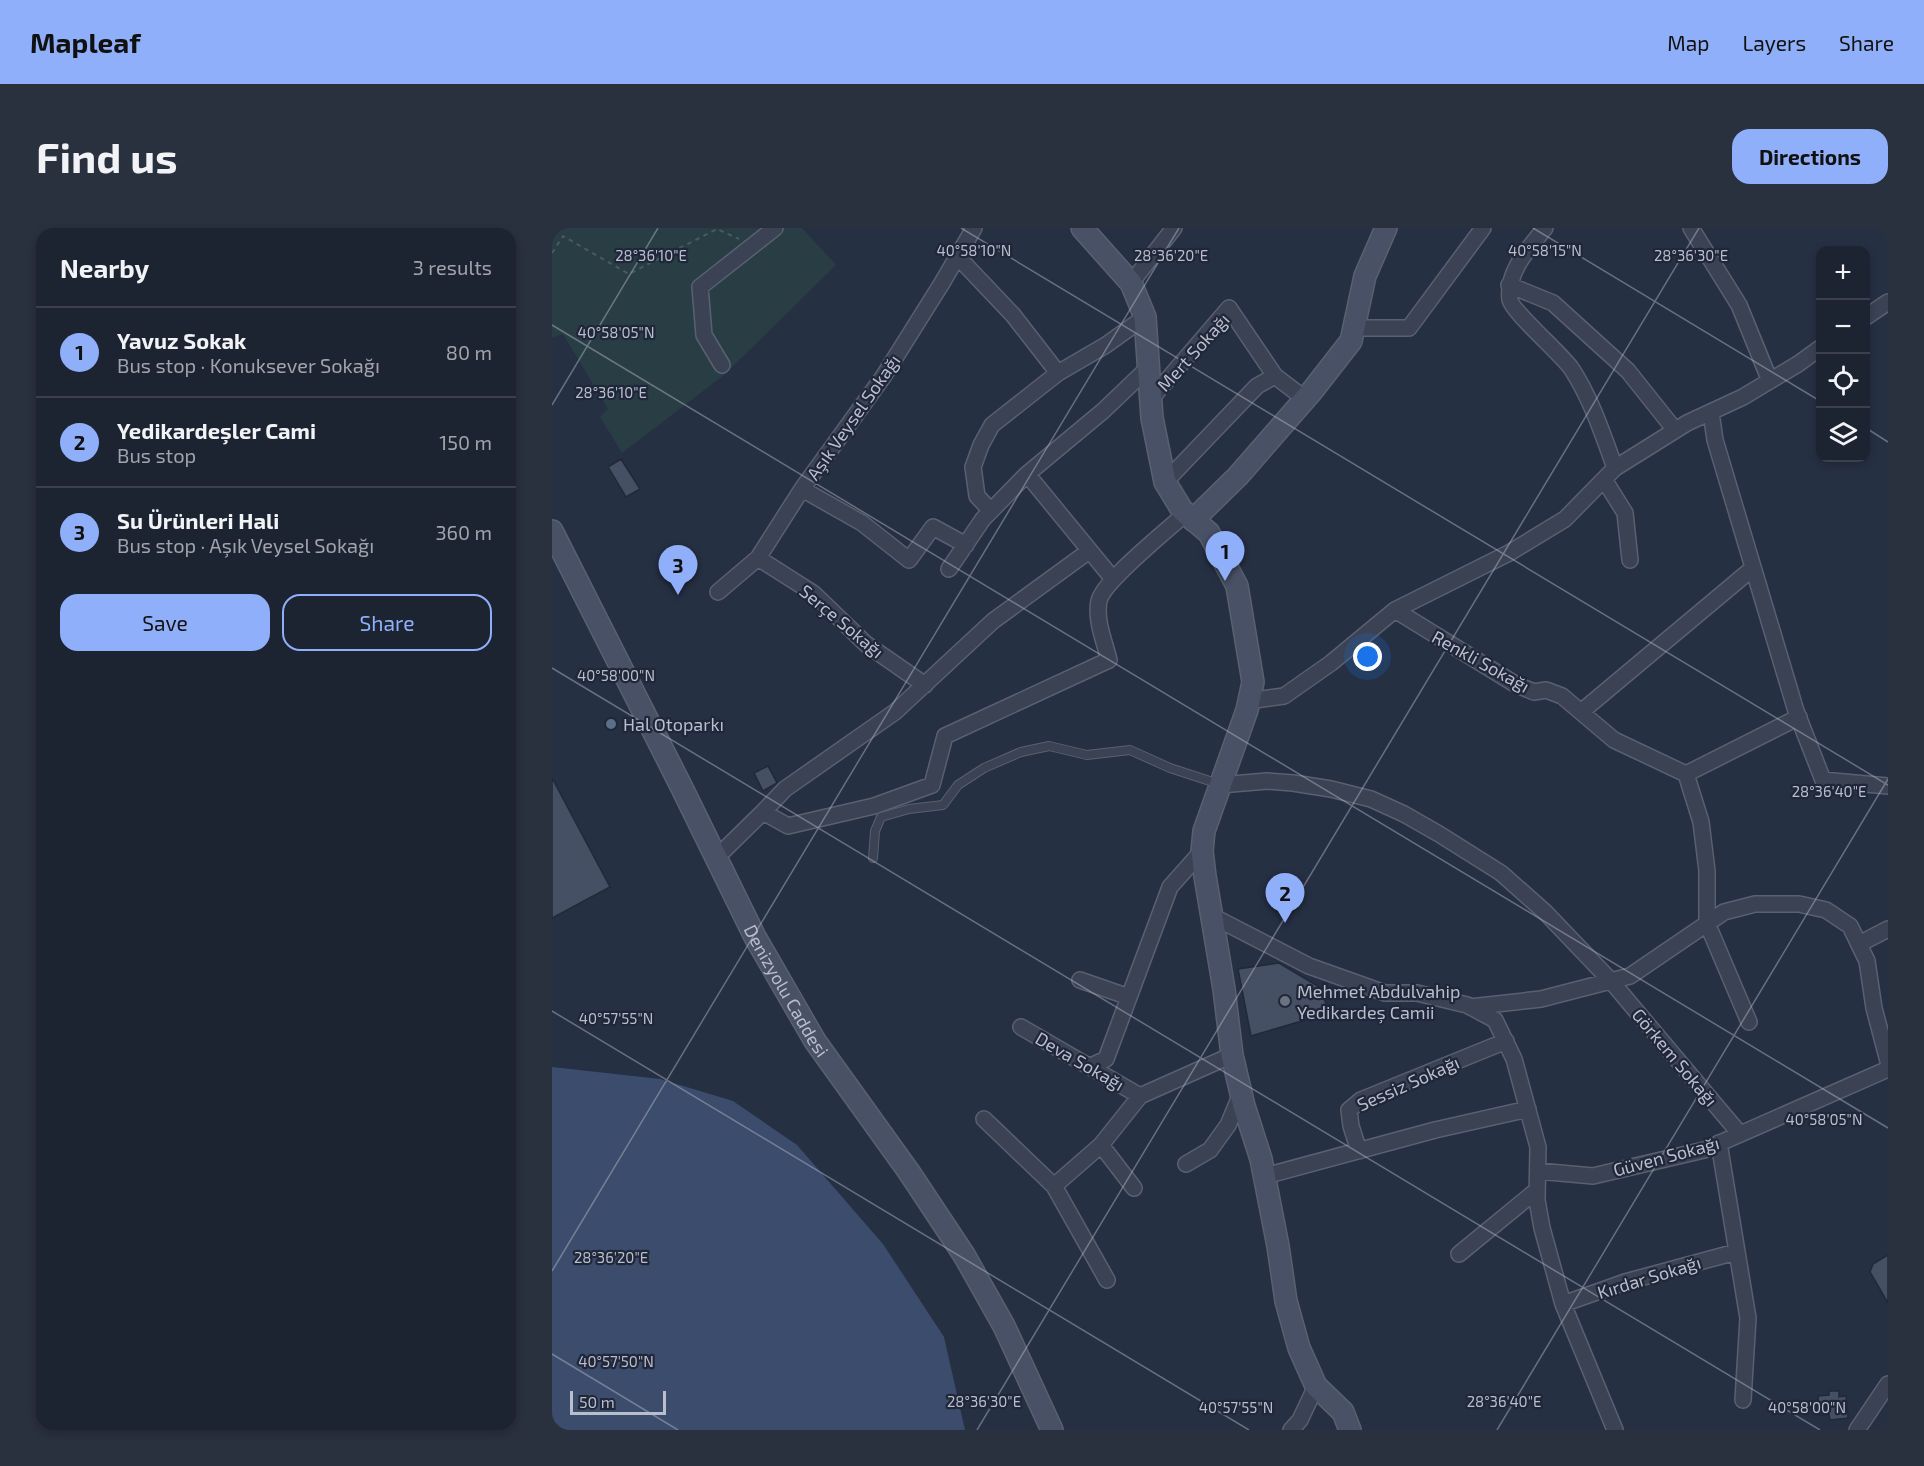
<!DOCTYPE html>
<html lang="en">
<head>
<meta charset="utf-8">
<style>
	:root { --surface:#1c2432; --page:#29303e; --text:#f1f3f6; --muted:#a0a4ac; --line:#3a414d; --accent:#8faffa }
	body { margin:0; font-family:"Exo 2",sans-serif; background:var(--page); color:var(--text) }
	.controls { position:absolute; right:18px; top:18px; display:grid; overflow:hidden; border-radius:12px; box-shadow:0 3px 9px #0003 }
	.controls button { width:54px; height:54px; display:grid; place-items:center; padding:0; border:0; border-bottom:2px solid var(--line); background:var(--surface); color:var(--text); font:30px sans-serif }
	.scale { position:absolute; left:18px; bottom:15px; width:96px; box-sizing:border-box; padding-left:6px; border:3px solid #b8becc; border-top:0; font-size:16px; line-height:21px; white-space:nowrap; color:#b8becc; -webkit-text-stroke:4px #1f2738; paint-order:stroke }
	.you { position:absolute; left:816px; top:429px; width:21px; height:21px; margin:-15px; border:4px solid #fff; border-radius:50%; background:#1a73e8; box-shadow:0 0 0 9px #1a73e833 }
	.badge { display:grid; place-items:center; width:39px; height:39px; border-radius:50%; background:var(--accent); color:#111; font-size:20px; font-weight:700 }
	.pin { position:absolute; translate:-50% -50px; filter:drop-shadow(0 2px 3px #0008) }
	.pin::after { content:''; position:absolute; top:32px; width:21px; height:18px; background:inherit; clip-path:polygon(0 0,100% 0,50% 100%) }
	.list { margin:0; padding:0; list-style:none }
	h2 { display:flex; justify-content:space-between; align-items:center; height:78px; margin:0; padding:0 24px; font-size:26px }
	h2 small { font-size:20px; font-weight:400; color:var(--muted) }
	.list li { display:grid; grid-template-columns:39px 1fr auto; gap:18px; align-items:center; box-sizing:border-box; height:90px; padding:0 24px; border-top:2px solid var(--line) }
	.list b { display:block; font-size:22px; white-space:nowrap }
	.list p { margin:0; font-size:20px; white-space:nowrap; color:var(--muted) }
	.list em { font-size:20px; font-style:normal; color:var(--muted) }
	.actions { display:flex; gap:12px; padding:18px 24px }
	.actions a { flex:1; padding:14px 0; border:2px solid var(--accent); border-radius:18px; text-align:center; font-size:21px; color:var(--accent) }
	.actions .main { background:var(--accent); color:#111 }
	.icon { flex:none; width:33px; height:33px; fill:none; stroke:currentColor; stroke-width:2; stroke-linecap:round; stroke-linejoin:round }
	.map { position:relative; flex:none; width:1336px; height:1202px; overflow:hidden; border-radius:18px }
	header { display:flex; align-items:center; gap:36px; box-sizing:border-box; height:84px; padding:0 30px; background:var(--accent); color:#111 }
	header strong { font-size:28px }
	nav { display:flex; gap:33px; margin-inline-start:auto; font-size:21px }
	.intro { display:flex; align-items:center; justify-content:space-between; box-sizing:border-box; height:144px; padding:0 36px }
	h1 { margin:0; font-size:42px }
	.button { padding:15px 27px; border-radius:18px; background:var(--accent); color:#111; font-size:21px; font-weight:700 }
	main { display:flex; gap:36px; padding:0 36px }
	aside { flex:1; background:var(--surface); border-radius:18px; box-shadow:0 3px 9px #0003 }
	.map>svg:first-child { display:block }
	.green { fill:#283e44 }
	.water { fill:#3c4c6c }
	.building { fill:#455065; stroke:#21293a; stroke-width:1.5 }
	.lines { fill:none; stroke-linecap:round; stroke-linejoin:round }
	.lane-casing { stroke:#596070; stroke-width:10 }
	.street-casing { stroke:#596070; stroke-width:18 }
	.secondary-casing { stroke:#596070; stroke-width:24 }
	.path { stroke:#475b60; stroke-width:2; stroke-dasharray:4.5 4.5; stroke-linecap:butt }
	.lane { stroke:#3b4253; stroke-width:8 }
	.street { stroke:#3b4253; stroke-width:15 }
	.secondary { stroke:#495166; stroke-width:21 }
	.ticks { fill:none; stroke:#b8becc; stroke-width:1.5; stroke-opacity:0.45 }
	.service-dot { fill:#5c6f8a; stroke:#1f2738; stroke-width:2 }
	.worship-dot { fill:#6b7280; stroke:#1f2738; stroke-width:2 }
	.labels { text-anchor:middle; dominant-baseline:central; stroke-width:4.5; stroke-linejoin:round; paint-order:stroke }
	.street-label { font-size:18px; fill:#b8becc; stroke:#1f2738 }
	.poi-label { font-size:18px; fill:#b8becc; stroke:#1f2738; text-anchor:start }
	.ticks-label { font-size:15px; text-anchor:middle; fill:#b8becc; stroke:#1f2738; stroke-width:4.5; stroke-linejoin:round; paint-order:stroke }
</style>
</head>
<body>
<header>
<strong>Mapleaf</strong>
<nav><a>Map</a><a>Layers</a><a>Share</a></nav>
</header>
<div class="intro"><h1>Find us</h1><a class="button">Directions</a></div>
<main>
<aside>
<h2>Nearby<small>3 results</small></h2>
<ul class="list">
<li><span class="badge">1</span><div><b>Yavuz Sokak</b><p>Bus stop · Konuksever Sokağı</p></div><em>80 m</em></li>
<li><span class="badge">2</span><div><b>Yedikardeşler Cami</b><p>Bus stop</p></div><em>150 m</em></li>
<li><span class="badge">3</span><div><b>Su Ürünleri Hali</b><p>Bus stop · Aşık Veysel Sokağı</p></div><em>360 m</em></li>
</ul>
<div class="actions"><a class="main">Save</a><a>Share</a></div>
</aside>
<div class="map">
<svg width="1336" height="1202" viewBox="0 0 1336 1202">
	<rect width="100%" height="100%" fill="#263043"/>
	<path class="green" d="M0 0H250L284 37 172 147 70 225 48 189 56 181 11 106 0 110Z"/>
	<path class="water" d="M0 839 108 851 181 873 245 917 331 1016 392 1109 413 1202H0Z"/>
	<path class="building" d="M69 231 88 261 74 269 56 239Z
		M216 538 225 555 211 563 202 545Z
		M0 550 58 659 0 690Z
		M727 735 769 760 777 785 699 808 686 741Z
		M1336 1027V1075L1318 1044 1321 1036Z
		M1277 1163H1287V1169L1294 1168 1296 1190 1278 1192 1277 1186 1267 1187 1266 1168 1277 1167Z"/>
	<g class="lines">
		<defs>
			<path id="lane" d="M321 630 323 603 329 589 357 581 391 577 406 557 432 540 469 524 497 518 535 527 578 522 618 540 667 556"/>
			<path id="street" d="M993 0C977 20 954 44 958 72 960 83 1009 126 1019 140 1039 170 1051 207 1063 240
				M1139 0 1187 77 1218 153
				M405 28 461 87 506 145
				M579 55 622 0
				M957 57 1001 75 1076 143 1123 202
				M1314 89 1336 74
				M802 100H857L931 0
				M170 137 152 107 148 59 223 0
				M598 172 677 80 723 148 753 171
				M1159 184 1163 212 1244 483 1271 552 1336 558
				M475 246 561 351
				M1053 253 1073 285 1078 332
				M613 254 705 158 723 148
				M250 261 310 295 357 332 381 299 414 317
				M439 283 425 268 421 239 429 217 440 197 506 145 554 117 593 89
				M537 323 441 393 343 484 233 561 211 584 236 598 322 578 380 557 393 508 557 432C553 415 543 392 547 373 551 353 617 301 634 285
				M206 330 261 365 314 416 373 457
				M397 341 431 291 474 247 551 183 596 140
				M166 364 206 330 250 261 331 149 390 55 422 0
				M843 382 963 456 982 464 994 462 1010 468 1062 512 1134 546 1149 594 1155 643V695L1197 794
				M696 473 732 468 779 435 843 382 957 325 1013 291 1063 240 1135 195 1191 169 1246 136 1268 120
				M1029 484 1201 340
				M1134 546 1247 489
				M668 557 715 553 741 555 779 561 819 571 852 586 887 606 949 645 993 684 1059 753 1188 906
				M164 630 211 584
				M660 688 757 738 833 765H865L915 777 943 792 962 831 986 919 985 972 990 1000 1011 1076 1063 1202
				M1307 716 1336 701
				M528 752 577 769
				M918 779 989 771 1078 748 1172 684 1203 676H1247L1274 682 1298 698 1315 733 1322 780 1336 833
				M469 799 588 868
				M539 838 554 831 618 659 650 623
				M432 891 502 958 555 1052
				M1167 915 1196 1090 1191 1172
				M549 917 582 960
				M807 923 799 898 797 882 809 872 954 813
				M634 936 658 922 676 897 689 866
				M986 943 1041 948 1152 922 1336 841
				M713 948 883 902 976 881
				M502 958 549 917 588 868 680 827
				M907 1026 985 962
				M1011 1076 1073 1054 1184 1024
				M739 1202 748 1192 764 1158
				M1305 1202 1336 1156"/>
			<g id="secondary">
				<path d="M530 0 579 55 593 89 600 190 613 254 630 282 657 305 685 358 701 454 695 482 652 603 650 623 653 648 672 761 680 827 692 878 709 931 726 1018 734 1073 747 1120 764 1158 791 1184 798 1202"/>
				<path d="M641 292 686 248 760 163 799 113 813 48 834 0"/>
				<path id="s1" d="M0 303 129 558 203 709 263 813 357 944 412 1027 452 1098 500 1202"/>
			</g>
		</defs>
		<use href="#lane" class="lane-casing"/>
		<use href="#street" class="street-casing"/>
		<use href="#secondary" class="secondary-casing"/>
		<path class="path" d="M0 25 11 8 77 46 165 1 187 11"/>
		<use href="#lane" class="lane"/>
		<use href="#street" class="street"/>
		<use href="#secondary" class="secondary"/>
	</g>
	<path class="ticks" d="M409 0 1336 557M981 0 1268 173M0 97 1336 900M0 177 106 0M1314 200 1336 214M0 440 1268 1202M0 783 697 1202M0 1043 627 0M0 1126 126 1202M425 1202 1147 0M945 1202 1336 551"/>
	<circle class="service-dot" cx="59" cy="496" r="6"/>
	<circle class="worship-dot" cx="733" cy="773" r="6"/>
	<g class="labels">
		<g class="street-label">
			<text transform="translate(641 124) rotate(-48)">Mert Sokağı</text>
			<text transform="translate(301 189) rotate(-55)">Aşık Veysel Sokağı</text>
			<text transform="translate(290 393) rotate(40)">Serçe Sokağı</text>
			<text transform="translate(929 433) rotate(29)">Renkli Sokağı</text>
			<text stroke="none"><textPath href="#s1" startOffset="516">Denizyolu Caddesi</textPath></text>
			<text transform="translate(1123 829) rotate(50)">Görkem Sokağı</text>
			<text transform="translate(528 833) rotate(30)">Deva Sokağı</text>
			<text transform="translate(856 855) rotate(-24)">Sessiz Sokağı</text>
			<text transform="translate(1114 928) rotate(-15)">Güven Sokağı</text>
			<text transform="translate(1097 1049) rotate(-17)">Kırdar Sokağı</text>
		</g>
		<g class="poi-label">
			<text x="71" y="496">Hal Otoparkı</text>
			<text x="745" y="763">Mehmet Abdulvahip<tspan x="745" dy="21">Yedikardeş Camii</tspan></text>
		</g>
	</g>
	<g class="ticks-label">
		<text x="422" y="28">40°58'10"N</text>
		<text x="993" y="28">40°58'15"N</text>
		<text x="99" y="33">28°36'10"E</text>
		<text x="619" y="33">28°36'20"E</text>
		<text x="1139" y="33">28°36'30"E</text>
		<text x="64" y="110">40°58'05"N</text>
		<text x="59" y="170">28°36'10"E</text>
		<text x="64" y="453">40°58'00"N</text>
		<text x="1277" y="569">28°36'40"E</text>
		<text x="64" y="796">40°57'55"N</text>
		<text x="1272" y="897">40°58'05"N</text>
		<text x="59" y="1035">28°36'20"E</text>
		<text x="64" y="1139">40°57'50"N</text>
		<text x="432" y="1179">28°36'30"E</text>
		<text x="952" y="1179">28°36'40"E</text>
		<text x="684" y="1185">40°57'55"N</text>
		<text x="1255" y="1185">40°58'00"N</text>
	</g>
</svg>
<div class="controls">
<button>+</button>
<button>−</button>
<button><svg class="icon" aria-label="locate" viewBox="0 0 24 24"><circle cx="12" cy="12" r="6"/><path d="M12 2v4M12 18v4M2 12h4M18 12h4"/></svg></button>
<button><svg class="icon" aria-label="layers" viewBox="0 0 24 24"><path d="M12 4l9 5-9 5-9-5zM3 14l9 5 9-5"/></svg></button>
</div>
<div class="scale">50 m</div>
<div class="you"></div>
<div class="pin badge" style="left:673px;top:353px">1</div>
<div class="pin badge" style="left:733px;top:695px">2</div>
<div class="pin badge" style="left:126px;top:367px">3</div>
</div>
</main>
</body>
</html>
